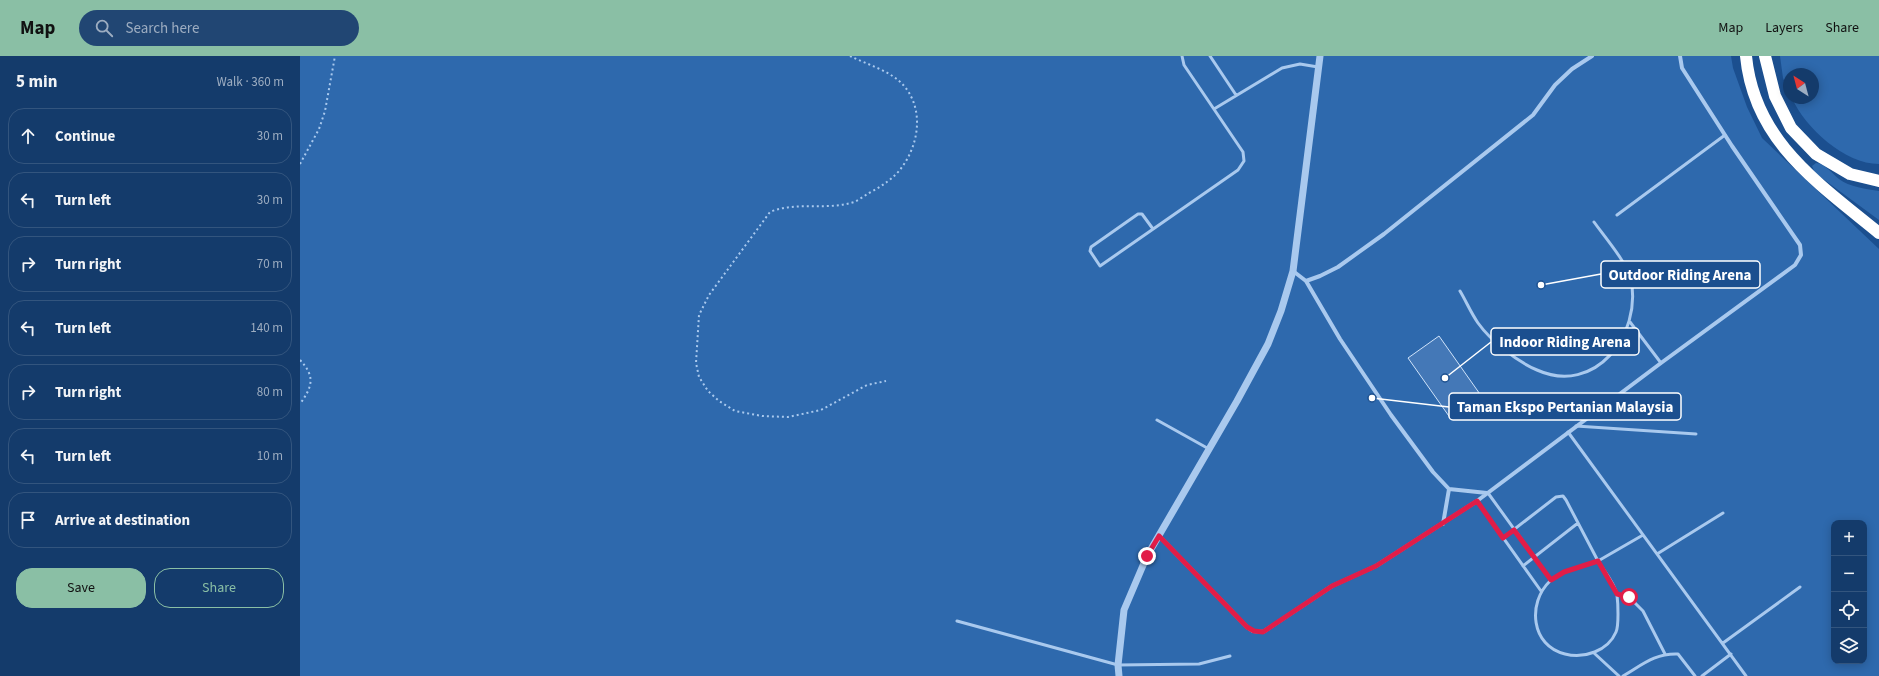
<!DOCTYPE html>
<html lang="en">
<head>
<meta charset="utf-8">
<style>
	:root { --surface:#143b6b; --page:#214673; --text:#f1f3f6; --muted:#9dadc1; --line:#33557e; --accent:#8abfa5 }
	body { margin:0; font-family:"Source Sans 3",sans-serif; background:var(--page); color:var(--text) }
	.controls { position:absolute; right:12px; bottom:12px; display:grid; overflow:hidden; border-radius:8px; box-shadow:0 2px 10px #0003 }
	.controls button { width:36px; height:36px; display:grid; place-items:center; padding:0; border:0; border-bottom:1px solid var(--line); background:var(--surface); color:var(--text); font:20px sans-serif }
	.compass { position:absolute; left:1483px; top:12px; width:36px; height:36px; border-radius:50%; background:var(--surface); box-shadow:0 2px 10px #0003; rotate:324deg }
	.stop { position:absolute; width:12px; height:12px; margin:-9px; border:3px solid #e11d48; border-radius:50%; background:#fff }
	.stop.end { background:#e11d48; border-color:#fff; box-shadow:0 1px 4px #0008 }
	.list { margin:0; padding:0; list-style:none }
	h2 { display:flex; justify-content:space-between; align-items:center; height:52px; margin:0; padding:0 16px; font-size:17px }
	h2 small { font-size:13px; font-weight:400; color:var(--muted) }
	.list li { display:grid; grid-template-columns:26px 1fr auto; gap:12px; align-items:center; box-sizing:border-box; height:56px; margin:0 8px 8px; padding:0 8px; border:1px solid var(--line); border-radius:16px }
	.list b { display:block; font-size:15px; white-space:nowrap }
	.list em { font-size:13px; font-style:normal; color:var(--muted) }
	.actions { display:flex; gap:8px; padding:12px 16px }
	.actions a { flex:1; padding:9px 0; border:1px solid var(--accent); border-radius:16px; text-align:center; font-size:14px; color:var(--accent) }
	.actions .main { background:var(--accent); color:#111 }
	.icon { flex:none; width:22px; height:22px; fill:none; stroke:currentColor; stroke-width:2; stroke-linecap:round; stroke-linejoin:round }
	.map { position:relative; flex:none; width:1579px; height:620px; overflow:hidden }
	header { display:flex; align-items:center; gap:24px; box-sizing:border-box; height:56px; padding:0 20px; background:var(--accent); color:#111 }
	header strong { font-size:19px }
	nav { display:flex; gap:22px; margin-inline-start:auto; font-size:14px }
	.search { width:280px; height:36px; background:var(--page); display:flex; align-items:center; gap:10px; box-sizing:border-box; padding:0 14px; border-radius:22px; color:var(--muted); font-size:15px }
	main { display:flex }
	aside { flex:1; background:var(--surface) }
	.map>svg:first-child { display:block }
	.green { fill:#2e69ad; fill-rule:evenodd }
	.building { fill:#4478b7; stroke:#cfe3fa }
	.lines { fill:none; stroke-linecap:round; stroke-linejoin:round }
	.path { stroke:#a9c9ee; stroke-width:2; stroke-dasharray:2 3; stroke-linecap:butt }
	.service { stroke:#a9c9ee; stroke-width:3 }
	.minor { stroke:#a9c9ee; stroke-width:4 }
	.tertiary { stroke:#a9c9ee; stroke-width:7 }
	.motorway { stroke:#fff; stroke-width:12 }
	.route { stroke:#e11d48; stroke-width:5 }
	.leader { fill:none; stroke:#fff; stroke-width:1.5 }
	.callout-dot { fill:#fff; stroke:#1b4f8f; stroke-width:1.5 }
	.callout { fill:#1b4f8f; stroke:#fff; stroke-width:1.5 }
	.callout-label { font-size:15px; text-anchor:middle; font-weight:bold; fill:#fff }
</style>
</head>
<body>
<header>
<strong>Map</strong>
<div class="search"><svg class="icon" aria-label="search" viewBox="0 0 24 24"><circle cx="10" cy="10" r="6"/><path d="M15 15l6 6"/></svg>Search here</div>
<nav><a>Map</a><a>Layers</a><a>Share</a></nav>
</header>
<main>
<aside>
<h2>5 min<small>Walk · 360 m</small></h2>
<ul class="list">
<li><svg class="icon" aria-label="ahead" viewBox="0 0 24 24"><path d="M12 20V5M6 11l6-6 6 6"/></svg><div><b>Continue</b></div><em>30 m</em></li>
<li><svg class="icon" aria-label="left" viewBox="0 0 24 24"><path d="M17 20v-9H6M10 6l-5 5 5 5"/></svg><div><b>Turn left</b></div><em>30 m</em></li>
<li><svg class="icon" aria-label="right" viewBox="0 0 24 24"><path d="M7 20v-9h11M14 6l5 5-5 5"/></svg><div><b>Turn right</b></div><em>70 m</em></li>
<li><svg class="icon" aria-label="left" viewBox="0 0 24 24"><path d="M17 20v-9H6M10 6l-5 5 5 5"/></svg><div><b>Turn left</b></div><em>140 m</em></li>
<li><svg class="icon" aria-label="right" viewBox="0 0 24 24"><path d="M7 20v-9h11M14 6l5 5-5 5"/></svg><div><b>Turn right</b></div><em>80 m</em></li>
<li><svg class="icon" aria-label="left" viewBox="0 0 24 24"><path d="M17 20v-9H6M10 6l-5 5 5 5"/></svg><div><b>Turn left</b></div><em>10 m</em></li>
<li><svg class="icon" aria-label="arrive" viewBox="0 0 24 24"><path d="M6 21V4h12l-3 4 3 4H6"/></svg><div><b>Arrive at destination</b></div></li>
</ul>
<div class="actions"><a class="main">Save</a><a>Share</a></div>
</aside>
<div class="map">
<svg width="1579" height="620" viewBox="0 0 1579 620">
	<rect width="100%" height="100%" fill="#1b4f8f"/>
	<path class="green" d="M0 0H1431L1433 12 1447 51 1462 82 1579 193V620H0ZM1534 467H1564V605H1534Z
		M1480 0H1579V108C1545 108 1505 72 1492 42H1513V18H1489V36L1483 22Z
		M1516 107C1524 107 1533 118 1539 123 1549 131 1567 133 1579 135V164L1515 117 1512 110Z"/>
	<path class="building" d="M1139 280 1182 341 1151 363 1108 302Z"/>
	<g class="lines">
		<path class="path" d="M550 0C568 9 592 15 605 31 625 56 618 92 599 115 590 125 580 131 569 137 564 140 559 144 554 146 526 155 496 145 470 156L409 239 399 259 396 307 399 321 408 335 419 345 435 355 462 360 488 361 521 354 567 329 586 325
			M0 108 19 73 25 55 35 0
			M0 304C16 321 12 331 0 348"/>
		<path class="service" d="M910 0 936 39
			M914 53 982 12 1000 8 1018 11
			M1317 159 1425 79
			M853 173 842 158H838L791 191 790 195 800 210 938 114 944 105 943 96 884 9 882 0
			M1160 235C1166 245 1171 257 1178 267 1191 285 1216 305 1237 314 1295 340 1342 279 1331 224 1328 208 1304 180 1294 166
			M1330 266 1361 307
			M857 364 909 393
			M1276 370 1396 378
			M1268 376 1446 620
			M1188 437 1251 524
			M1177 445 1241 535
			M1203 482 1256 441 1263 440 1266 444 1298 505 1343 479
			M1357 498 1423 457
			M1298 505C1304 515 1315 527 1317 539 1318 547 1319 569 1316 576 1308 595 1284 603 1265 598 1231 590 1227 547 1250 525 1262 514 1283 510 1298 505Z
			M1223 510 1278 467
			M1317 538 1329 541 1343 555 1365 598
			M657 565 818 609 899 608 930 600
			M1423 587 1500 531
			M1294 597 1319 620
			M1323 620C1342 609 1355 597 1378 598L1395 620
			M1402 620 1431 598"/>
		<path class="minor" d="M993 215 1006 225 1040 283 1091 359 1133 416 1149 433 1187 437
			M1006 225 1020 220 1038 211 1084 178 1233 59 1255 29 1272 13 1292 0
			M1143 468 1149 433
			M859 480 947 571 953 575 963 576 1032 530 1076 510 1177 445 1361 307 1495 209 1501 199 1500 189 1432 90 1382 12 1380 0"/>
		<path class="tertiary" d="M819 620 818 609 824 554 847 500 937 345 968 288 981 255 993 215 1020 0"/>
		<path class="motorway" d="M1446 0C1454 85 1518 127 1579 177
			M1465 0 1475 40 1491 72 1516 98 1550 118 1579 125"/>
	</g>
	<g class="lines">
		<path class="route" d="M847 500 859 480 947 571 954 575 963 576 1032 530 1076 510 1177 445 1203 482 1214 474 1251 524 1264 516 1298 505 1317 538 1329 541"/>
	</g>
	<path class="leader" d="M1241 229L1301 218M1145 322L1191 286M1072 342L1149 351"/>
	<g class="callout-dot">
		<circle cx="1241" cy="229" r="4"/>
		<circle cx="1145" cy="322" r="4"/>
		<circle cx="1072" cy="342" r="4"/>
	</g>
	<g class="callout">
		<rect x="1301" y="205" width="159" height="27" rx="4"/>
		<rect x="1191" y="272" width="148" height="27" rx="4"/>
		<rect x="1149" y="337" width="232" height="27" rx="4"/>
	</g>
	<g class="callout-label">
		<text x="1380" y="224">Outdoor Riding Arena</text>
		<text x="1265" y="291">Indoor Riding Arena</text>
		<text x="1265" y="356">Taman Ekspo Pertanian Malaysia</text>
	</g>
</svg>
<div class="controls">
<button>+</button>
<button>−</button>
<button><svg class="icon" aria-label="locate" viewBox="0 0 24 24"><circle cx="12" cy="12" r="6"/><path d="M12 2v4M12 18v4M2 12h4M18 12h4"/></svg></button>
<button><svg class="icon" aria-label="layers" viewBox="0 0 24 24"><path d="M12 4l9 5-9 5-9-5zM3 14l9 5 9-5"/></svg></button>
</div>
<svg class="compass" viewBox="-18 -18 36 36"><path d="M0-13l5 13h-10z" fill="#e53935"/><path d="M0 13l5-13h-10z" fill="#9dadc1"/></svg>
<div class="stop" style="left:1329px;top:541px"></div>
<div class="stop end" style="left:847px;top:500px"></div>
</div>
</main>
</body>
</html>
